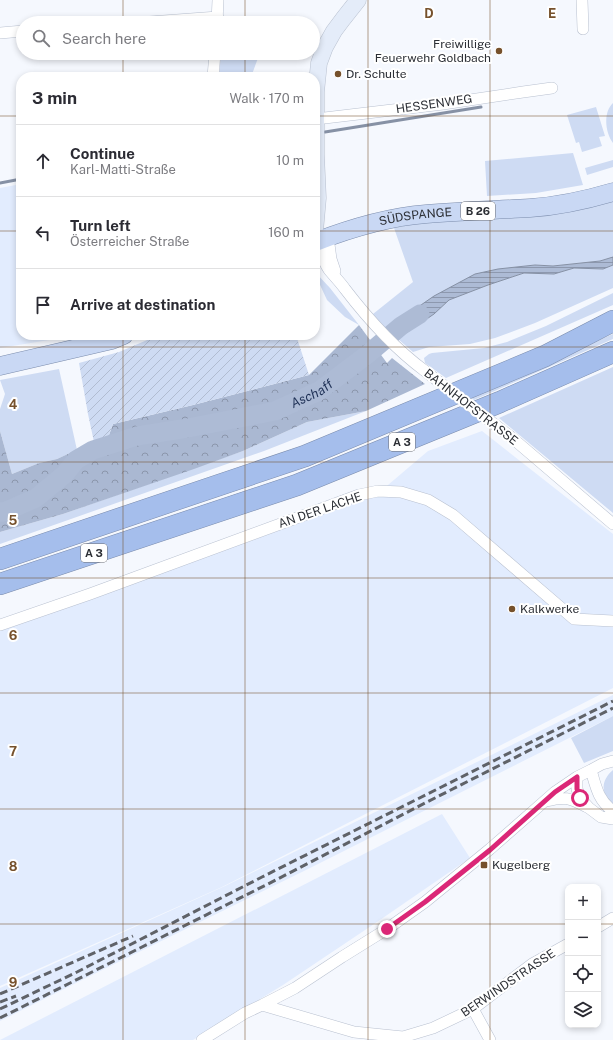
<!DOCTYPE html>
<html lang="en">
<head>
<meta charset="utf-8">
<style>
	:root { --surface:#fff; --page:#f2f2f3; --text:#2b2b33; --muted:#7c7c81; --line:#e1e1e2 }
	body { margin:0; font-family:"Public Sans",sans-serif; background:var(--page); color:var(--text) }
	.controls { position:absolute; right:12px; bottom:12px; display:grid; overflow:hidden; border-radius:8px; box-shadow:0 2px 6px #0003 }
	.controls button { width:36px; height:36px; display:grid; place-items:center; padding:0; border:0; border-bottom:1px solid var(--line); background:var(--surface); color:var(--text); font:20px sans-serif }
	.stop { position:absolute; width:12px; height:12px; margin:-9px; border:3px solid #db2777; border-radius:50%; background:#fff }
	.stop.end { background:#db2777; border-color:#fff; box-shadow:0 1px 4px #0008 }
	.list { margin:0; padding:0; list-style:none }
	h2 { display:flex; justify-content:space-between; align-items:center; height:52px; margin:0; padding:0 16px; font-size:17px }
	h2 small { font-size:13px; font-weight:400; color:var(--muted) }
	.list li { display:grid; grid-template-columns:26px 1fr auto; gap:12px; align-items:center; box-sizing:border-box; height:72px; padding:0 16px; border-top:1px solid var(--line) }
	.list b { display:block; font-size:15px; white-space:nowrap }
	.list p { margin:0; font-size:13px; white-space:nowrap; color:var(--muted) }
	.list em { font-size:13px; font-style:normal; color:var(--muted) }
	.icon { flex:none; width:22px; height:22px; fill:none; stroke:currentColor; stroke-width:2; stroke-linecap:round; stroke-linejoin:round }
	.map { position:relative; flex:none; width:613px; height:1040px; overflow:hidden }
	.search { position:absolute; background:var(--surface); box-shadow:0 2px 6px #0003; left:16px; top:16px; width:304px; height:44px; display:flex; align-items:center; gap:10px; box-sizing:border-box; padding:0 14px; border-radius:22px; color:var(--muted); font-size:15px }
	.panel { position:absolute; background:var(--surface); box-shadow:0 2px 6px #0003; left:16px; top:72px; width:304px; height:268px; border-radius:16px }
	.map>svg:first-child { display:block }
	.built { fill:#e2ecfe }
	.grass { fill:#cedbf3 }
	.forest { fill:url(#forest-crowns) }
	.garden { fill:url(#garden-furrows) }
	.water { fill:url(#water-rules); stroke:#8691a5 }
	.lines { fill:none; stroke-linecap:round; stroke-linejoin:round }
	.stream { stroke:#8691a5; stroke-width:3 }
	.river { stroke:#adbbd5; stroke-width:19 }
	.street-casing { stroke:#b9c1d0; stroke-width:12 }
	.secondary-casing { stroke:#b9c1d0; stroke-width:17 }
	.primary-casing { stroke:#7b8cac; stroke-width:19 }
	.highway-casing { stroke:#7b8cac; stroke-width:22 }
	.street { stroke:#fff; stroke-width:11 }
	.secondary { stroke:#e4ecf9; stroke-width:16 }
	.primary { stroke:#c9d8f4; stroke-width:18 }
	.highway { stroke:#a5beec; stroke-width:21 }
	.rail { stroke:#5f6268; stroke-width:3; stroke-dasharray:8 4; stroke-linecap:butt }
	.street-bridge-casing { stroke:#b9c1d0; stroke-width:12; stroke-linecap:butt }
	.street-bridge { stroke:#fff; stroke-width:11 }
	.route { stroke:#db2777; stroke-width:5 }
	.grid { fill:none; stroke:#76512c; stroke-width:1; stroke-opacity:0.55 }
	.poi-dot { fill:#76512c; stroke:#fff; stroke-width:1.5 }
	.labels { text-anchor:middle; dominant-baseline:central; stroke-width:4; stroke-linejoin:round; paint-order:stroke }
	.shield { fill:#fff; stroke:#6b6d72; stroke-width:1 }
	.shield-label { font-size:11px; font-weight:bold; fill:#2c2f35 }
	.poi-label { font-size:12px; fill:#2c2f35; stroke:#fff; text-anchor:start }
	.street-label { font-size:12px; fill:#2c2f35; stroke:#fff }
	.water-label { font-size:13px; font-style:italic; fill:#1f3156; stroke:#fff }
	.grid-label { font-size:13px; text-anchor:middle; font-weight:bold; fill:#76512c; stroke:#fff; stroke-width:4; stroke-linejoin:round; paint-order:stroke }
</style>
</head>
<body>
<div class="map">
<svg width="613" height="1040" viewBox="0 0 613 1040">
	<defs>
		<pattern id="forest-crowns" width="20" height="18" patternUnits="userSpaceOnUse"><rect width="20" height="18" fill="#aab8d2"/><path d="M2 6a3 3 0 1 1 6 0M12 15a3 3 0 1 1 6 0" fill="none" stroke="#8b96ab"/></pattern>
		<pattern id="garden-furrows" width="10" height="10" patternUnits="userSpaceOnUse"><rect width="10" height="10" fill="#cedbf3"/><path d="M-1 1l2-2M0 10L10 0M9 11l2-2" fill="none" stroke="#b1bcd1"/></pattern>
		<pattern id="water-rules" width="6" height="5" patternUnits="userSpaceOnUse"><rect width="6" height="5" fill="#adbbd5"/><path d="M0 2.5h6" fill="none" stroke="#8d98ae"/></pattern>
	</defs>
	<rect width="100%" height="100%" fill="#f5f8fe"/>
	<path class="built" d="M21 184V335H80L0 348V188Z
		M482 431 613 534V688L222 887 0 986V631L375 496 428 451Z
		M613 695V716L308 869 90 976 0 1021V988L225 886Z
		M442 814 470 858 377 922 283 985 193 1040H0Z"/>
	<path class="grass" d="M221 53H258V58L251 77H219Z
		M613 103V143C605 133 603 112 613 103Z
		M596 107 605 136 599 137 602 146 582 152 579 142 576 143 567 115Z
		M573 153 583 185 536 193 487 196 485 161Z
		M613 160V167L587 175 585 168Z
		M613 198V257L600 261 553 266 535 265 475 274 434 314 449 300 488 285 524 273 554 274 574 268 603 269 613 265V288L535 323 495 338 470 344 429 347 413 352 383 326 373 314 413 282 394 228 440 219Z
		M316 273 330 288 359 325 345 317 327 300 315 274Z
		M613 293V305L446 378 425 363 424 358 429 354 432 353 484 348 507 342 546 326Z
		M613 334V339L474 400 469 396Z
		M613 367V513L499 418Z
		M59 369 77 450 57 459 39 463 12 474 0 431V409L5 394 0 380Z
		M366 411 264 451 0 544V532L63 514 243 451 307 422Z
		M613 716V751L584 763 571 738Z
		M613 770V805C601 794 600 781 613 770Z"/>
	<path class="forest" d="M359 325 387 363 392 358 425 384 366 411 307 422 243 451 194 469 63 514 0 532V431L12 474 39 463 57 459 109 435 113 424 193 405 309 375Z"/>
	<path class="garden" d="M159 335H296L309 375 193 405 113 424 109 435 94 442 88 414 79 363 119 352Z"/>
	<path class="water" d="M613 257V265L603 269 574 268 554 274 524 273 488 285 449 300 434 314 406 333 392 325 434 296 475 274 498 269 535 265 553 266 600 261Z"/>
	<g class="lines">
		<path class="stream" d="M325 132 481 107
			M0 183 21 179"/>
		<path class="river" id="s1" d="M0 512H4L36 498 65 474 76 460 93 450 137 436 188 428 275 411 319 391 368 354 401 326 420 314"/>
		<defs>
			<path id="street" d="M582 0 583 29
				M136 23 218 17
				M217 23 218 0
				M0 33 23 31
				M213 77 215 53
				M316 119 443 104 523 92 552 88
				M328 237 331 259 335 271
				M316 242C320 251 323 261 329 270 334 276 340 282 345 289 368 319 394 348 425 371
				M511 437 613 524
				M0 625 90 594 359 495 378 491 401 492 428 500 453 515 574 619 613 621
				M591 770C596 787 598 800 613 811
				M577 777V789L580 798 589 808 601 817 613 819
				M546 801C566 796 569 798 587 807
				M598 927 613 918
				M262 1005 354 1032 403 1037 433 1028 473 1009 532 964 568 944
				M473 1009 490 1040
				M202 1040 245 1013 262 1005 295 988 342 957 387 929 425 902 490 849 555 792 577 777 591 770 602 764 613 761"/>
			<path id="secondary" d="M316 242 315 231 318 198 316 155V92L319 63 325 47 334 31 343 19 358 0"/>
			<g id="primary">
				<path id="s2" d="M315 242C351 228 388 217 426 214 461 211 495 210 530 208 558 206 586 200 613 192"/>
				<path d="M0 366 112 340 124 335"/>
			</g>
			<path id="highway" d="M0 559 305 456 545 356 613 321
				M0 584 297 485 500 402 613 352"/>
		</defs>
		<use href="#street" class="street-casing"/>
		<use href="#secondary" class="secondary-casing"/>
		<use href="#primary" class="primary-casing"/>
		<use href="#highway" class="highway-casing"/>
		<use href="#street" class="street"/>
		<use href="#secondary" class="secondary"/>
		<use href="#primary" class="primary"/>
		<use href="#highway" class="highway"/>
		<path class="rail" d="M0 994 133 936
			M0 1002 16 996
			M0 1009 77 972 262 877 613 701
			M0 1018 268 884 427 802 613 708"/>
		<defs>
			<path id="street-bridge" d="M425 371 511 437"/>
		</defs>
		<use href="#street-bridge" class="street-bridge-casing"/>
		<use href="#street-bridge" class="street-bridge"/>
	</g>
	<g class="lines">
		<path class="route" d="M387 929 425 902 490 850 555 792 577 777V789L580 798"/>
	</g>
	<path class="grid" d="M123 0V23M245 0V23M368 0V1040M490 0V1040M123 53V77M245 53V77M0 116H21M315 116H613M0 231H21M315 231H613M123 335V1040M245 335V1040M0 347H613M0 462H613M0 578H613M0 693H613M0 809H613M0 924H568M598 924H613"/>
	<g class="poi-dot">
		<circle cx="499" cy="51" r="4"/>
		<circle cx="338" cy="74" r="4"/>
		<circle cx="512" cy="609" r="4"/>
		<rect x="480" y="861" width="8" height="8" rx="2"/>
	</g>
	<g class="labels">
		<g class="shield">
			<rect x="461" y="202" width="34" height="18" rx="3"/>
			<rect x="389" y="433" width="26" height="18" rx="3"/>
			<rect x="81" y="544" width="26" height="18" rx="3"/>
		</g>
		<g class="shield-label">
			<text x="478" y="211">B 26</text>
			<text x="402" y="442">A 3</text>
			<text x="94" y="553">A 3</text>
		</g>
		<g class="poi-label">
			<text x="491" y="44" text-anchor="end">Freiwillige<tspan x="491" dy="14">Feuerwehr Goldbach</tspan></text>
			<text x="346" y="74">Dr. Schulte</text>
			<text x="520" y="609">Kalkwerke</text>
			<text x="492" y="865">Kugelberg</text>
		</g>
		<g class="street-label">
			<text transform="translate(434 104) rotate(-8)">HESSENWEG</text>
			<text stroke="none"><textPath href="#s2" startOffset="104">SÜDSPANGE</textPath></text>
			<text transform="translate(471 407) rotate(38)">BAHNHOFSTRASSE</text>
			<text transform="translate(320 510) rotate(-19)">AN DER LACHE</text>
			<text transform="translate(508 983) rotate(-34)">BERWINDSTRASSE</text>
		</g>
		<g class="water-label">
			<text stroke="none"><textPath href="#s1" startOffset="341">Aschaff</textPath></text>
		</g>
	</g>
	<g class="grid-label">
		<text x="429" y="18">D</text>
		<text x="552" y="18">E</text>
		<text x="13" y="409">4</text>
		<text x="13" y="525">5</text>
		<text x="13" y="640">6</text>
		<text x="13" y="756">7</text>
		<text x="13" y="871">8</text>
		<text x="13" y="987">9</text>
	</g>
</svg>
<div class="controls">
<button>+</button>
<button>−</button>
<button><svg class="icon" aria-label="locate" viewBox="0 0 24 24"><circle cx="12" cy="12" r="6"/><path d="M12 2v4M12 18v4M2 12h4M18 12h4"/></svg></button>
<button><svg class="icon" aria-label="layers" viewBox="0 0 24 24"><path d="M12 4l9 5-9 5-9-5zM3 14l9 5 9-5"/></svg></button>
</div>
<div class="stop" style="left:580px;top:798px"></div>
<div class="stop end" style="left:387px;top:929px"></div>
<div class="search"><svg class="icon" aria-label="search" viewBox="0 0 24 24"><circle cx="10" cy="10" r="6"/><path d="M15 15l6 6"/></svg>Search here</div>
<section class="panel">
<h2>3 min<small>Walk · 170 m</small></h2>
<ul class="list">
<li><svg class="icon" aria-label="ahead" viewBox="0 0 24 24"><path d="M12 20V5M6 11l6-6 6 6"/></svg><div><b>Continue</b><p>Karl-Matti-Straße</p></div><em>10 m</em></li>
<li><svg class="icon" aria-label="left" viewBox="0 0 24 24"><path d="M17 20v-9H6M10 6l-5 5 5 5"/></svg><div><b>Turn left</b><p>Österreicher Straße</p></div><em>160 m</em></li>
<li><svg class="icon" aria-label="arrive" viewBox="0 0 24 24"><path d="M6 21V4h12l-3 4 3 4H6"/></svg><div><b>Arrive at destination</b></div></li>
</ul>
</section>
</div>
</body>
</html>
